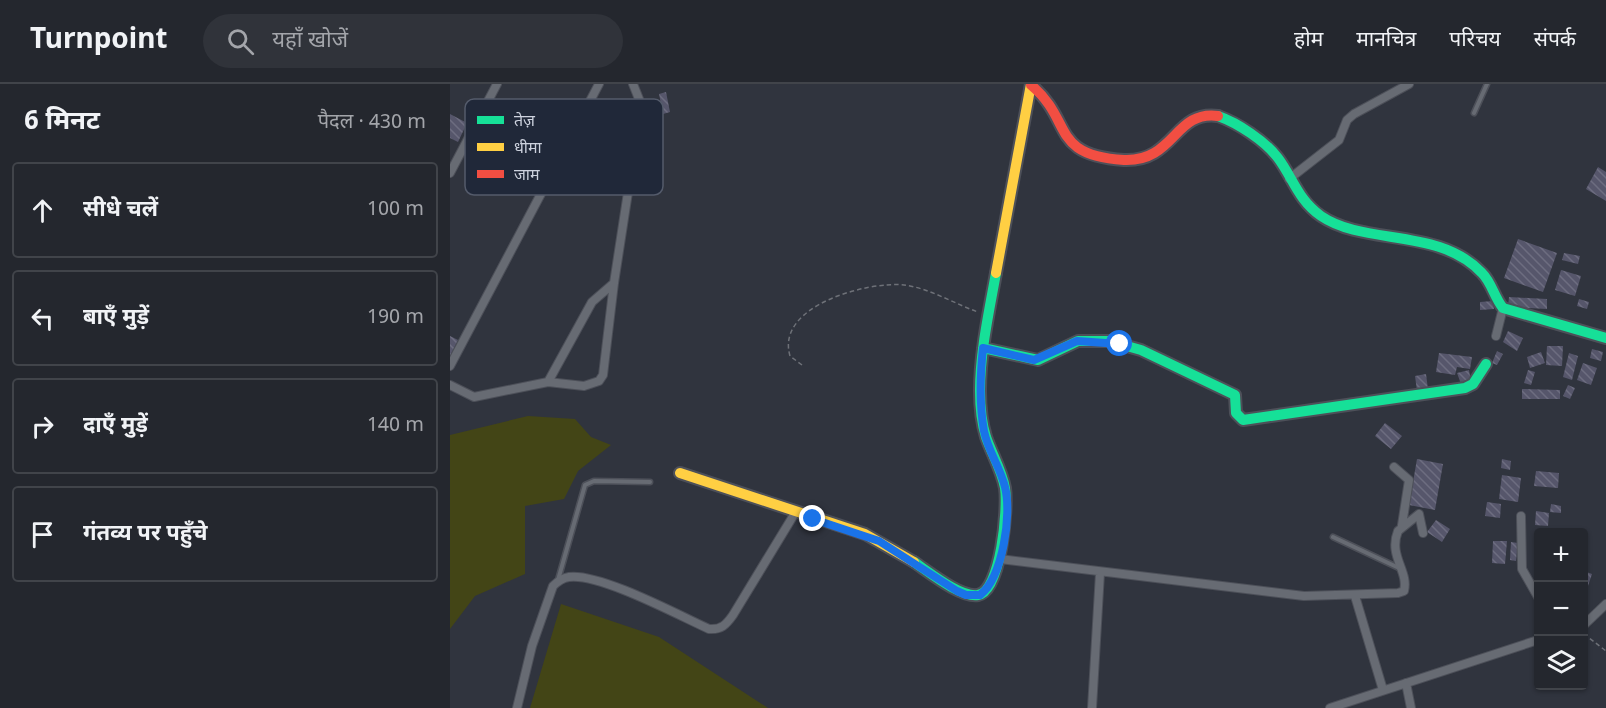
<!DOCTYPE html>
<html lang="hi">
<head>
<meta charset="utf-8">
<style>
	:root { --surface:#24272e; --page:#30333a; --text:#f1f3f6; --muted:#a3a5aa; --line:#41444a }
	body { margin:0; font-family:Georgia,"Noto Sans Devanagari",serif; background:var(--page); color:var(--text) }
	.controls { position:absolute; right:18px; bottom:18px; display:grid; overflow:hidden; border-radius:6px; box-shadow:0 2px 4px #0004 }
	.controls button { width:54px; height:54px; display:grid; place-items:center; padding:0; border:0; border-bottom:2px solid var(--line); background:var(--surface); color:var(--text); font:30px sans-serif }
	.stop { position:absolute; width:18px; height:18px; margin:-14px; border:4px solid #1a73e8; border-radius:50%; background:#fff }
	.stop.end { background:#1a73e8; border-color:#fff; box-shadow:0 2px 6px #0008 }
	.list { margin:0; padding:0; list-style:none }
	h2 { display:flex; justify-content:space-between; align-items:center; height:78px; margin:0; padding:0 24px; font-size:26px }
	h2 small { font-size:20px; font-weight:400; color:var(--muted) }
	.list li { display:grid; grid-template-columns:39px 1fr auto; gap:18px; align-items:center; box-sizing:border-box; height:96px; margin:0 12px 12px; padding:0 12px; border:2px solid var(--line); border-radius:6px }
	.list b { display:block; font-size:22px; white-space:nowrap }
	.list em { font-size:20px; font-style:normal; color:var(--muted) }
	.icon { flex:none; width:33px; height:33px; fill:none; stroke:currentColor; stroke-width:2; stroke-linecap:round; stroke-linejoin:round }
	.map { position:relative; flex:none; width:1156px; height:624px; overflow:hidden }
	header { display:flex; align-items:center; gap:36px; box-sizing:border-box; height:84px; padding:0 30px; background:var(--surface); border-bottom:2px solid var(--line) }
	header strong { font-size:28px }
	nav { display:flex; gap:33px; margin-inline-start:auto; font-size:21px }
	.search { width:420px; height:54px; background:var(--page); display:flex; align-items:center; gap:15px; box-sizing:border-box; padding:0 21px; border-radius:33px; color:var(--muted); font-size:22px }
	main { display:flex }
	aside { flex:1; background:var(--surface) }
	.map>svg:first-child { display:block }
	.green { fill:#434516 }
	.building { fill:url(#building-back-hatch) }
	.lines { fill:none; stroke-linecap:round; stroke-linejoin:round }
	.lane-casing { stroke:#4d5059; stroke-width:7 }
	.street-casing { stroke:#4d5059; stroke-width:10 }
	.fast-casing { stroke:#4d5059; stroke-width:14 }
	.slow-casing { stroke:#4d5059; stroke-width:14 }
	.jam-casing { stroke:#4d5059; stroke-width:14 }
	.path { stroke:#6e7178; stroke-width:1.5; stroke-dasharray:4.5 3; stroke-linecap:butt }
	.lane { stroke:#676b73; stroke-width:4 }
	.street { stroke:#676b73; stroke-width:8 }
	.fast { stroke:#16e098; stroke-width:10 }
	.slow { stroke:#ffcf43; stroke-width:10 }
	.jam { stroke:#f24e42; stroke-width:10 }
	.route { stroke:#1a73e8; stroke-width:8 }
	.key { fill:#202839; stroke:#545b6b; stroke-width:1.5 }
	.key-label { font-size:16px; fill:#cdd2de }
</style>
</head>
<body>
<header>
<strong>Turnpoint</strong>
<div class="search"><svg class="icon" aria-label="search" viewBox="0 0 24 24"><circle cx="10" cy="10" r="6"/><path d="M15 15l6 6"/></svg>यहाँ खोजें</div>
<nav><a>होम</a><a>मानचित्र</a><a>परिचय</a><a>संपर्क</a></nav>
</header>
<main>
<aside>
<h2>6 मिनट<small>पैदल · 430 m</small></h2>
<ul class="list">
<li><svg class="icon" aria-label="ahead" viewBox="0 0 24 24"><path d="M12 20V5M6 11l6-6 6 6"/></svg><div><b>सीधे चलें</b></div><em>100 m</em></li>
<li><svg class="icon" aria-label="left" viewBox="0 0 24 24"><path d="M17 20v-9H6M10 6l-5 5 5 5"/></svg><div><b>बाएँ मुड़ें</b></div><em>190 m</em></li>
<li><svg class="icon" aria-label="right" viewBox="0 0 24 24"><path d="M7 20v-9h11M14 6l5 5-5 5"/></svg><div><b>दाएँ मुड़ें</b></div><em>140 m</em></li>
<li><svg class="icon" aria-label="arrive" viewBox="0 0 24 24"><path d="M6 21V4h12l-3 4 3 4H6"/></svg><div><b>गंतव्य पर पहुँचे</b></div></li>
</ul>
</aside>
<div class="map">
<svg width="1156" height="624" viewBox="0 0 1156 624">
	<defs>
		<pattern id="building-back-hatch" width="6" height="6" patternUnits="userSpaceOnUse" patternTransform="scale(1.5)"><rect width="6" height="6" fill="#56566b"/><path d="M-1 5l2 2M0 0l6 6M5-1l2 2" fill="none" stroke="#6d6d80"/></pattern>
	</defs>
	<rect width="100%" height="100%" fill="#30343e"/>
	<path class="green" d="M78 332 125 335 141 353 161 361 128 387 114 415 75 422V490L25 512 0 545V351Z
		M111 520 209 553 318 624H80Z"/>
	<path class="building" d="M216 8 220 28 213 30 209 10Z
		M0 30 17 39 8 58 0 54Z
		M1148 83 1156 88V117L1136 105Z
		M1068 155 1107 169 1093 208 1054 194Z
		M1114 169 1130 172 1128 180 1112 176Z
		M1111 186 1131 192 1125 212 1105 206Z
		M1059 213 1097 215V225L1058 223Z
		M1129 215 1139 218 1137 225 1127 222Z
		M1043 217 1044 225 1030 226V218Z
		M1058 247 1073 254 1067 267 1053 258Z
		M0 252 8 256 0 272Z
		M1097 262H1113L1112 282 1096 281Z
		M1142 265 1153 268 1151 277 1140 274Z
		M1047 267 1053 270 1047 281 1042 279Z
		M1091 268 1095 279 1080 284 1077 273Z
		M989 269 1022 273 1020 285 1007 283 1005 291 986 288Z
		M1119 269 1128 272 1122 296 1113 293Z
		M1133 279 1147 284 1141 301 1127 296Z
		M1019 286 1021 298 1011 300 1007 289Z
		M1078 286 1085 288 1081 301 1074 299Z
		M976 290 978 305 967 307 965 292Z
		M1118 301 1125 304 1120 315 1113 312Z
		M1072 305 1110 306V315H1072Z
		M935 339 952 352 941 365 925 352Z
		M967 375 993 380 985 426 959 421Z
		M1052 375 1061 377 1060 386 1051 384Z
		M1086 387 1109 389 1108 404 1084 402Z
		M1052 391 1071 394 1068 418 1049 415Z
		M1037 418 1051 420 1050 434 1035 432Z
		M1101 420 1111 422V429L1100 428Z
		M1086 427 1099 429 1098 442 1085 441Z
		M986 436 1000 445 992 458 977 448Z
		M1043 457H1057L1055 480 1042 479Z
		M1061 458 1068 459 1066 477 1060 476Z
		M1134 487 1142 490 1136 508 1134 507Z"/>
	<g class="lines">
		<defs>
			<path id="lane" d="M1024 29 1037 0
				M883 453 949 484
				M108 496 135 401 144 397 200 398"/>
			<path id="street" d="M0 89 47 0
				M839 95 889 56 897 36 904 30 959 0
				M1046 252 1053 224
				M0 282 149 0
				M98 298 142 218 164 199
				M0 301 24 313 98 298 134 302 149 297 153 291 164 199 187 50 189 15 183 0
				M944 383 959 396 952 441
				M1071 432 1072 485 1088 513
				M550 475 854 512 948 509 954 507C959 487 938 472 948 447L969 430 973 449
				M905 512 933 606
				M1134 541 1156 520
				M956 599 961 624
				M67 624 82 562 103 502C108 497 112 494 119 493 150 489 228 531 259 545 271 546 276 541 283 531L345 429
				M642 624 650 489
				M880 624 1088 556"/>
			<path id="fast" d="M768 32C788 39 815 57 828 74 843 94 848 116 871 132 915 162 989 143 1032 189 1042 199 1044 213 1053 224L1156 254
				M533 264 588 276 628 257H659L691 266 785 311 786 329 793 336 1015 304 1023 300 1036 280
				M464 478C479 488 511 514 528 511 551 507 558 424 555 404 552 387 542 370 536 353 532 340 530 321 530 307 530 268 539 228 546 189"/>
			<path id="slow" d="M546 189 581 0
				M230 389 415 450 464 478"/>
			<path id="jam" d="M581 1C624 37 599 71 674 76 725 78 724 26 768 32"/>
		</defs>
		<use href="#lane" class="lane-casing"/>
		<use href="#street" class="street-casing"/>
		<use href="#fast" class="fast-casing"/>
		<use href="#slow" class="slow-casing"/>
		<use href="#jam" class="jam-casing"/>
		<path class="path" d="M352 281 340 272C325 221 419 197 454 201 479 204 505 220 528 228
			M1134 550 1156 567"/>
		<use href="#lane" class="lane"/>
		<use href="#street" class="street"/>
		<use href="#fast" class="fast"/>
		<use href="#slow" class="slow"/>
		<use href="#jam" class="jam"/>
	</g>
	<g class="lines">
		<path class="route" d="M363 435 429 457 507 507 516 511H530C553 493 562 430 555 403 550 383 538 367 534 347 529 319 530 292 533 264L584 276 627 257 670 260"/>
	</g>
	<rect x="15" y="15" width="198" height="96" rx="9" class="key"/>
	<rect x="27" y="32" width="27" height="8" fill="#16e098"/>
	<rect x="27" y="59" width="27" height="8" fill="#ffcf43"/>
	<rect x="27" y="86" width="27" height="8" fill="#f24e42"/>
	<g class="key-label">
		<text x="64" y="42">तेज़</text>
		<text x="64" y="69">धीमा</text>
		<text x="64" y="96">जाम</text>
	</g>
</svg>
<div class="controls">
<button>+</button>
<button>−</button>
<button><svg class="icon" aria-label="layers" viewBox="0 0 24 24"><path d="M12 4l9 5-9 5-9-5zM3 14l9 5 9-5"/></svg></button>
</div>
<div class="stop" style="left:670px;top:260px"></div>
<div class="stop end" style="left:363px;top:435px"></div>
</div>
</main>
</body>
</html>
